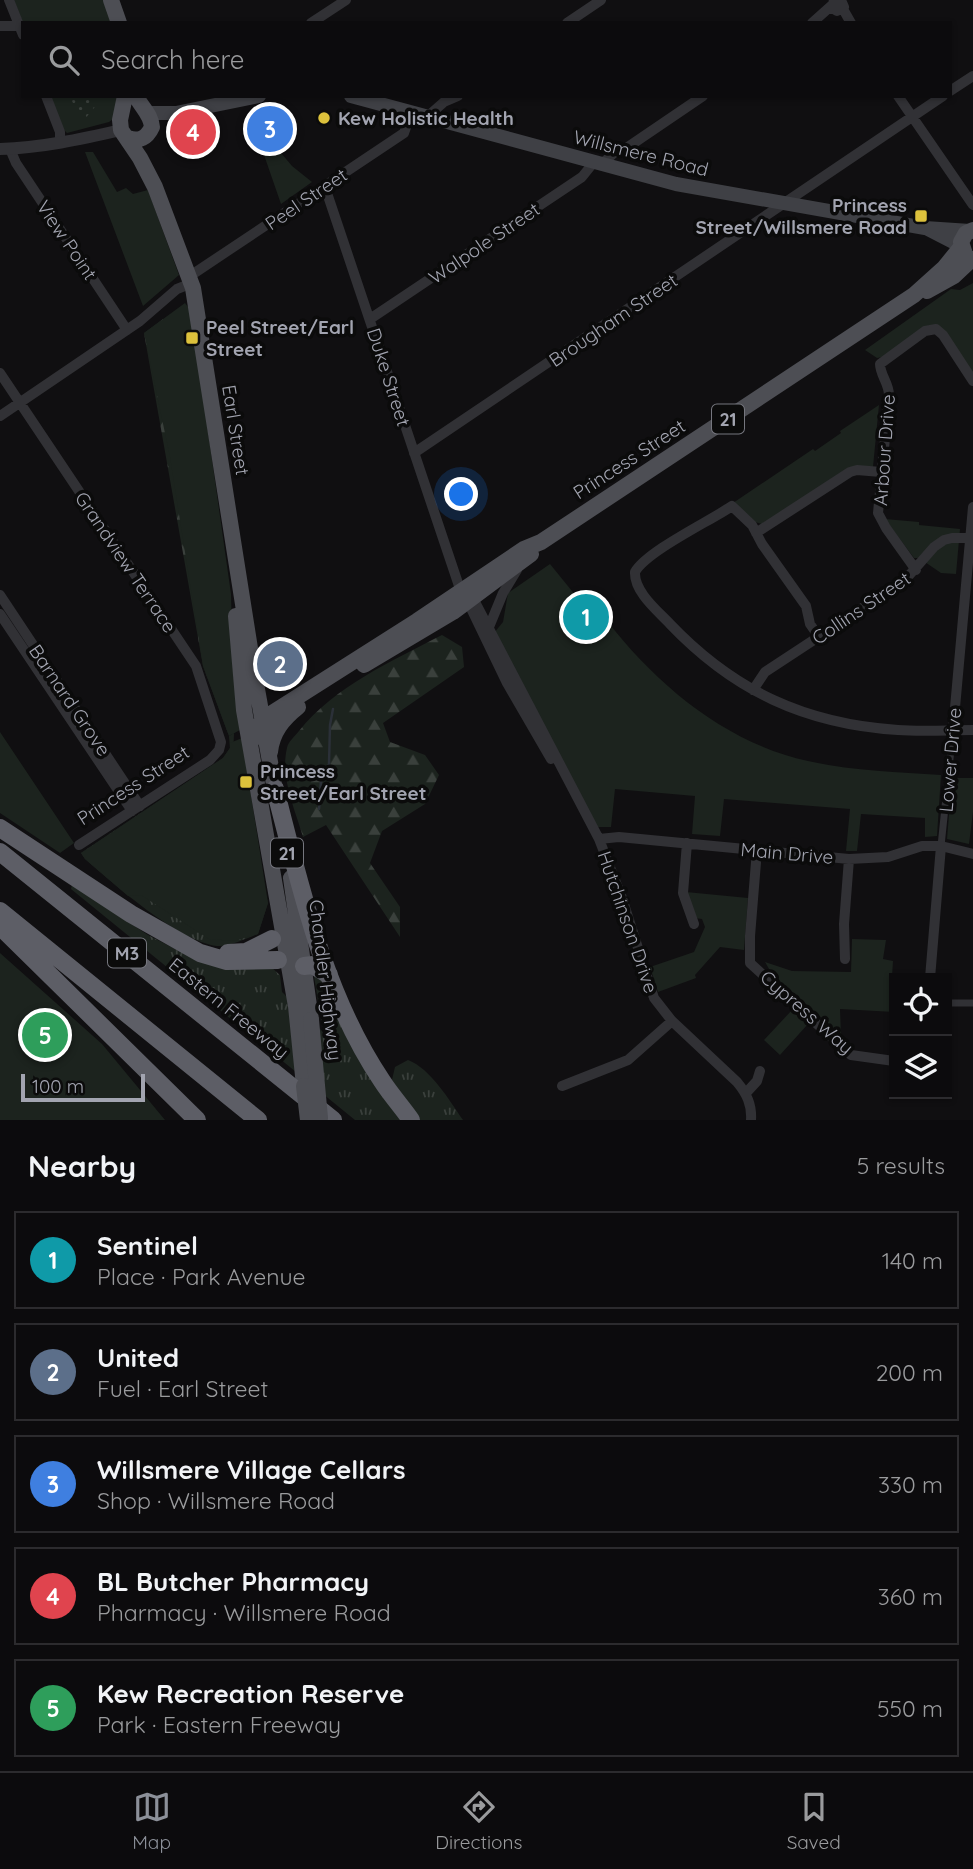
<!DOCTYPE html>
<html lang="en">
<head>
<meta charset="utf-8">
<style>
	:root { --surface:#0c0b0d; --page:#151416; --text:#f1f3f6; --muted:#9a9b9d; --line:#2c2b2e; --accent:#8c9099 }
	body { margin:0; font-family:Quicksand,sans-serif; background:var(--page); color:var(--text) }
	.controls { position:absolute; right:21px; bottom:21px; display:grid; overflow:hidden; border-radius:0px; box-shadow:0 2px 5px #0004 }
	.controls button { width:63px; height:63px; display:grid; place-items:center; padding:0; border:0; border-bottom:2px solid var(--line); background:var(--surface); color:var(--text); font:35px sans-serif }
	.scale { position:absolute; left:21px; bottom:18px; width:124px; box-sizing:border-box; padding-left:7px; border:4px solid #a2a4b0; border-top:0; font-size:19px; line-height:24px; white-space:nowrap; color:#a2a4b0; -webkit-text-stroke:5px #0b0b0b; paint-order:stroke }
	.you { position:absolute; left:462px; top:495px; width:24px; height:24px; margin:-18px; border:5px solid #fff; border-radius:50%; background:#1a73e8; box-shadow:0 0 0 10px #1a73e833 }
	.badge { display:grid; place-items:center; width:46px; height:46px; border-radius:50%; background:var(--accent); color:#fff; font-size:23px; font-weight:700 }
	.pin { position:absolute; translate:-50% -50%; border:4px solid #fff; box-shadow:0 2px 7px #0006 }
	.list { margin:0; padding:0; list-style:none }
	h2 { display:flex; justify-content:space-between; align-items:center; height:91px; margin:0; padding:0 28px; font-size:30px }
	h2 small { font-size:23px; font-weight:400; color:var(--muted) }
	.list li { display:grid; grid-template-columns:46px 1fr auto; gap:21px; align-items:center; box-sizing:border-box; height:98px; margin:0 14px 14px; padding:0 14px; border:2px solid var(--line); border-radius:0px }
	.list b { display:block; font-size:26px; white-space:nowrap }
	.list p { margin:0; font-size:23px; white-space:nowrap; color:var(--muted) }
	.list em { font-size:23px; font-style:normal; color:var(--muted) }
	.icon { flex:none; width:38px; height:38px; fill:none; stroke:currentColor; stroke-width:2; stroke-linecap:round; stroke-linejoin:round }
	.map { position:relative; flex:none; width:973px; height:1120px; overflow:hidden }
	.search { position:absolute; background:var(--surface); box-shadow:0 2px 5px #0004; left:21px; right:21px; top:21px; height:77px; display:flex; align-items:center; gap:18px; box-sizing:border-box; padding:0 24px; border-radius:0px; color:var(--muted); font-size:26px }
	.sheet { height:651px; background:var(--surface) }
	nav { display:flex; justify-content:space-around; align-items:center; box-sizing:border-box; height:98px; border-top:2px solid var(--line); background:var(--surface); font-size:19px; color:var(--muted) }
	nav a { display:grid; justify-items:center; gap:4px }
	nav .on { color:var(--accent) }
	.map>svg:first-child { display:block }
	.grass { fill:url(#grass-tufts) }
	.forest { fill:url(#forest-firs) }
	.park { fill:#1c231e }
	.garden { fill:url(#garden-dots) }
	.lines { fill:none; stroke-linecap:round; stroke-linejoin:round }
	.stream { stroke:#2b3038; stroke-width:2.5 }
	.pedestrian { stroke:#313135; stroke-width:7 }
	.minor { stroke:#313135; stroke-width:10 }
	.tertiary { stroke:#313135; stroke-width:12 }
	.secondary { stroke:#3f4045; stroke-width:14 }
	.primary { stroke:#4d4e54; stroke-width:16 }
	.motorway { stroke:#5d5e66; stroke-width:18 }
	.primary-bridge { stroke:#4d4e54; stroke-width:16 }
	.poi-dot { fill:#dcc13c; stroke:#0b0b0b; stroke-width:2.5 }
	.labels { text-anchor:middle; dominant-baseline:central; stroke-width:7; stroke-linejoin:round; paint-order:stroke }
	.shield { fill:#0b0b0b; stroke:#75767e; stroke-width:2 }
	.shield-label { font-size:18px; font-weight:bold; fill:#a2a4b0 }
	.poi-label { font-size:19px; font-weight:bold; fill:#a2a4b0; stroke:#0b0b0b; text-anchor:start }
	.street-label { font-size:19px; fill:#a2a4b0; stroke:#0b0b0b }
</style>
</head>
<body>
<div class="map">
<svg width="973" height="1120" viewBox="0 0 973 1120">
	<defs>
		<pattern id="grass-tufts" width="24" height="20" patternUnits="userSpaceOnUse" patternTransform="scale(1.75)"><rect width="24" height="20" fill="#1c231e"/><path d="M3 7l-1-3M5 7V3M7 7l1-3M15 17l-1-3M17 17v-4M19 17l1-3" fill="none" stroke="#3a403c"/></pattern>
		<pattern id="forest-firs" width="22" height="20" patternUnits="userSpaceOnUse" patternTransform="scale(1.75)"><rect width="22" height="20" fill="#1c231e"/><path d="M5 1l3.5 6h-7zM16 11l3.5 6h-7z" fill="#3a403c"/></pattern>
		<pattern id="garden-dots" width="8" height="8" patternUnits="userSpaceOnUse" patternTransform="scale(1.75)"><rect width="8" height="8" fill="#1c231e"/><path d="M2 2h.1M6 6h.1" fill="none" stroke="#3a403c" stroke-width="1.8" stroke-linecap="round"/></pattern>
	</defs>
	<rect width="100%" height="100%" fill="#100f11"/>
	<path class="grass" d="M234 733 233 754 268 903 258 934C247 938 229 947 217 946 178 941 115 885 85 859L81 853 223 758 230 748 229 736Z
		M72 885 148 935 177 950 272 968 280 975 282 992 323 1032 314 976 321 978 365 1066 400 1120H355L71 889Z
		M408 1060C431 1069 449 1100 463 1120H419L392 1080 395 1067Z"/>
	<path class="forest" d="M163 319 229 736 203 666 144 333Z
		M442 635 462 647 464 667 383 723 390 742 425 755 439 775 425 804 382 831 370 863 400 907V937L326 825 303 837C295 809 280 778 287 748 288 742 295 736 299 731 335 686 392 661 442 635Z"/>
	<path class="park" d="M14 0H105L113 23H23Z
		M50 96H121L113 119 109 122 67 133 63 129Z
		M276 147 292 166 312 182 281 204 263 152Z
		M85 152H93L117 192 126 188 133 194 148 190 179 275 143 306Z
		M973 283V376L933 325 928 326 883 357 877 358 865 350 951 289 960 290Z
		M185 303 191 311 231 594 233 671 240 730 229 736 203 666 170 457 144 333Z
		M879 405 873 467 858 466 762 524 755 522 733 503 813 449 815 451 841 433 840 431Z
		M885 519 919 522V525L960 529 956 574 941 573 919 558H914Z
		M550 564 589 612 599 605 609 618 607 621C658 686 726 743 808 761 852 771 897 772 941 775L937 836 925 837V818L861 814 857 851H846L850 809 724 799 720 836 692 834 695 796 615 789 611 827H597L494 633 503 622 508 593Z
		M0 732 74 843 60 853 0 813Z
		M242 738 268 903 258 934 234 941 209 939 141 895 128 896 85 859 81 853 223 758 230 748V743Z
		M952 778H973V812L969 844 947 839Z
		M686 892 748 898 744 950 720 947 695 975 696 978 658 992 650 967 694 952 705 927 702 919 695 918Z
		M852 939 886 940 883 959 893 961 891 993 894 994V1012L840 1009 841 1035 772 974 765 962 792 971 851 972Z
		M0 953 102 1044 165 1120H0Z
		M792 1010 808 1024 780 1055 764 1040Z"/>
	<path class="garden" d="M70 96H99L98 103 84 120 77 113Z"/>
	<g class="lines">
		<path class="stream" d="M319 809 321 781 329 764 330 725 333 709"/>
		<path class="pedestrian" d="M941 846 953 730
			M947 1003H973"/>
		<path class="minor" d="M9 0 23 35
			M834 0 832 8 837 11 844 7 841 0
			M843 9 851 23
			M311 23 346 0
			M567 23 601 0
			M812 23 831 6
			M0 26H19
			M950 91 973 76
			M46 96 60 132V142
			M898 96 973 205
			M427 117 444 102 458 96
			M10 149 16 163 127 330
			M602 164 617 150 625 149 703 96
			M325 187 461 592
			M190 276 404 133 411 113
			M370 319 582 177 594 162
			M0 373 196 666 221 742 219 750 210 760 79 845
			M0 416 140 321 177 289 192 283
			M414 453 943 96
			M756 533 850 472 857 470 881 472
			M916 570 886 528 878 513 889 395C889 383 880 375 880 364L925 331 936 329 943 335 973 381
			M0 595 140 806
			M473 598 599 839 622 898 654 998 672 1021 737 1082C747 1094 752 1105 751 1120
			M468 602 507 683 551 759
			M0 614 132 811
			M489 627 503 593 517 570
			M819 637 810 624 806 606 762 544 752 525 732 506C710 521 647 551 635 572 634 592 658 611 670 624 734 691 805 724 898 730 923 732 948 730 973 730
			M753 690 765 672 905 580 934 547 944 540 952 538H973
			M953 730 973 507
			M599 839 619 837 849 859 888 857 922 846H941L973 854
			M687 843 683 893 694 924
			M757 850 750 936V963L851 1055 894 1061
			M845 959 844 924 849 859
			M930 978 941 846
			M562 1086 628 1060 672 1021
			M746 1093 757 1081 760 1071"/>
		<path class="tertiary" d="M0 149C40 148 82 139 121 130"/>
		<path class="secondary" d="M351 96 676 184 925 228 970 231
			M147 113H176L259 96
			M928 229 961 246"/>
		<path class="primary" d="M111 0 119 23
			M125 96 120 120 121 130 140 158 155 187 193 288 252 661 277 801
			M128 138C139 142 147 138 152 127 151 114 141 107 136 96
			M965 254 961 242 966 233 973 230
			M927 291 954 276 972 259
			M236 616 244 710 296 1006 304 1086
			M364 665 453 612 531 554
			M250 744 259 725 269 715 417 621 524 549 541 542 914 295 944 268 961 247
			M270 752C272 732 283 719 298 707
			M291 878 311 1020"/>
		<path class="motorway" d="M275 789C301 889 324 995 382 1081 391 1095 402 1107 411 1120
			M0 828 131 914 200 953 227 961 278 960
			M0 852 333 1120
			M0 911 258 1120
			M0 926 197 1120
			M228 953 246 952 272 939
			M304 966 313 965 329 975"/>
		<path class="primary-bridge" d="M311 1020 320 1118
			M304 1086 308 1120"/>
	</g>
	<g class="poi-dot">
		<circle cx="324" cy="118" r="7"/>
		<rect x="914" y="209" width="14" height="14" rx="3.5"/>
		<rect x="185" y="331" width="14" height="14" rx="3.5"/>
		<rect x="239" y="775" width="14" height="14" rx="3.5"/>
	</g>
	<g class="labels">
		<g class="shield">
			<rect x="712" y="404.5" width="32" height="29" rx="5"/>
			<rect x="271" y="838.5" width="32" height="29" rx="5"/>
			<rect x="108" y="938.5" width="38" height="29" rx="5"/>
		</g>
		<g class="shield-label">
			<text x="728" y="419">21</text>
			<text x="287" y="853">21</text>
			<text x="127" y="953">M3</text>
		</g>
		<g class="poi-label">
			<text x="338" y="118">Kew Holistic Health</text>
			<text x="907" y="205" text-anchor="end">Princess<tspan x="907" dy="22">Street/Willsmere Road</tspan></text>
			<text x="206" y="327">Peel Street/Earl<tspan x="206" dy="22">Street</tspan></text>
			<text x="260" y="771">Princess<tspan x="260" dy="22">Street/Earl Street</tspan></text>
		</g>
		<g class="street-label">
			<text transform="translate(641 153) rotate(14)">Willsmere Road</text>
			<text transform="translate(306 199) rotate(-34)">Peel Street</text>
			<text transform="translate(67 240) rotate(56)">View Point</text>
			<text transform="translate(484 243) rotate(-34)">Walpole Street</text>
			<text transform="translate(613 320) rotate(-34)">Brougham Street</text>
			<text transform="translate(389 377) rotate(72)">Duke Street</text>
			<text transform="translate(236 430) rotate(81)">Earl Street</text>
			<text transform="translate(884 450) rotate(-86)">Arbour Drive</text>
			<text transform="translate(629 459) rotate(-33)">Princess Street</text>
			<text transform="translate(126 562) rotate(56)">Grandview Terrace</text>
			<text transform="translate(861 608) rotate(-34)">Collins Street</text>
			<text transform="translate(70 700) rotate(56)">Barnard Grove</text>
			<text transform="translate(950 760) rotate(-85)">Lower Drive</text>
			<text transform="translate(133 785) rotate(-33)">Princess Street</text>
			<text transform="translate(787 853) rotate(5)">Main Drive</text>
			<text transform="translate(628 922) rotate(71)">Hutchinson Drive</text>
			<text transform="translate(326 980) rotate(83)">Chandler Highway</text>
			<text transform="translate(229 1008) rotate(39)">Eastern Freeway</text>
			<text transform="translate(807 1012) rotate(41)">Cypress Way</text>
		</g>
	</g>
</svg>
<div class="controls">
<button><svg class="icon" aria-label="locate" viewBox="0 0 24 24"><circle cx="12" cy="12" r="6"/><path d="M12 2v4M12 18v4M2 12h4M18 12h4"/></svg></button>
<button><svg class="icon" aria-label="layers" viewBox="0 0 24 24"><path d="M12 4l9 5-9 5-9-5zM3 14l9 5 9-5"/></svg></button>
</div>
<div class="scale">100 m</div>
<div class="you"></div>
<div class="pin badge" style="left:586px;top:617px;background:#0f9aa8">1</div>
<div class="pin badge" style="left:280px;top:664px;background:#5c6f8a">2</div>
<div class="pin badge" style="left:270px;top:129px;background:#3f7fe0">3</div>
<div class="pin badge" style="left:193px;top:132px;background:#e0444e">4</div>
<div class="pin badge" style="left:45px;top:1035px;background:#2e9e5b">5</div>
<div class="search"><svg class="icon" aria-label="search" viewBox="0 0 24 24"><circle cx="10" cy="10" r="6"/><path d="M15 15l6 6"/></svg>Search here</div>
</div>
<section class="sheet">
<h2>Nearby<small>5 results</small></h2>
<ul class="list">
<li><span class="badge" style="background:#0f9aa8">1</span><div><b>Sentinel</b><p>Place · Park Avenue</p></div><em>140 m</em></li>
<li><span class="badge" style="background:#5c6f8a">2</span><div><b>United</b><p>Fuel · Earl Street</p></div><em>200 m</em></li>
<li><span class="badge" style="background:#3f7fe0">3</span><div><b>Willsmere Village Cellars</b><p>Shop · Willsmere Road</p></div><em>330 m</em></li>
<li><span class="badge" style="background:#e0444e">4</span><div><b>BL Butcher Pharmacy</b><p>Pharmacy · Willsmere Road</p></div><em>360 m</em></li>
<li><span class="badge" style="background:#2e9e5b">5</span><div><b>Kew Recreation Reserve</b><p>Park · Eastern Freeway</p></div><em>550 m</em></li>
</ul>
</section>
<nav>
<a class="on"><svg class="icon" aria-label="map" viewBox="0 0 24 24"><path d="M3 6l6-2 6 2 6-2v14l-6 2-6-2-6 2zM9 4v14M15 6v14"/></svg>Map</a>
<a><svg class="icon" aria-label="directions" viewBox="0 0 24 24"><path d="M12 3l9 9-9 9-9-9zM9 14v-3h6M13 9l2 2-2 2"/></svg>Directions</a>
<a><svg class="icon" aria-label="saved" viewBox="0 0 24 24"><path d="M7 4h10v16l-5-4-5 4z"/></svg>Saved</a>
</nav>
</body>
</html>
